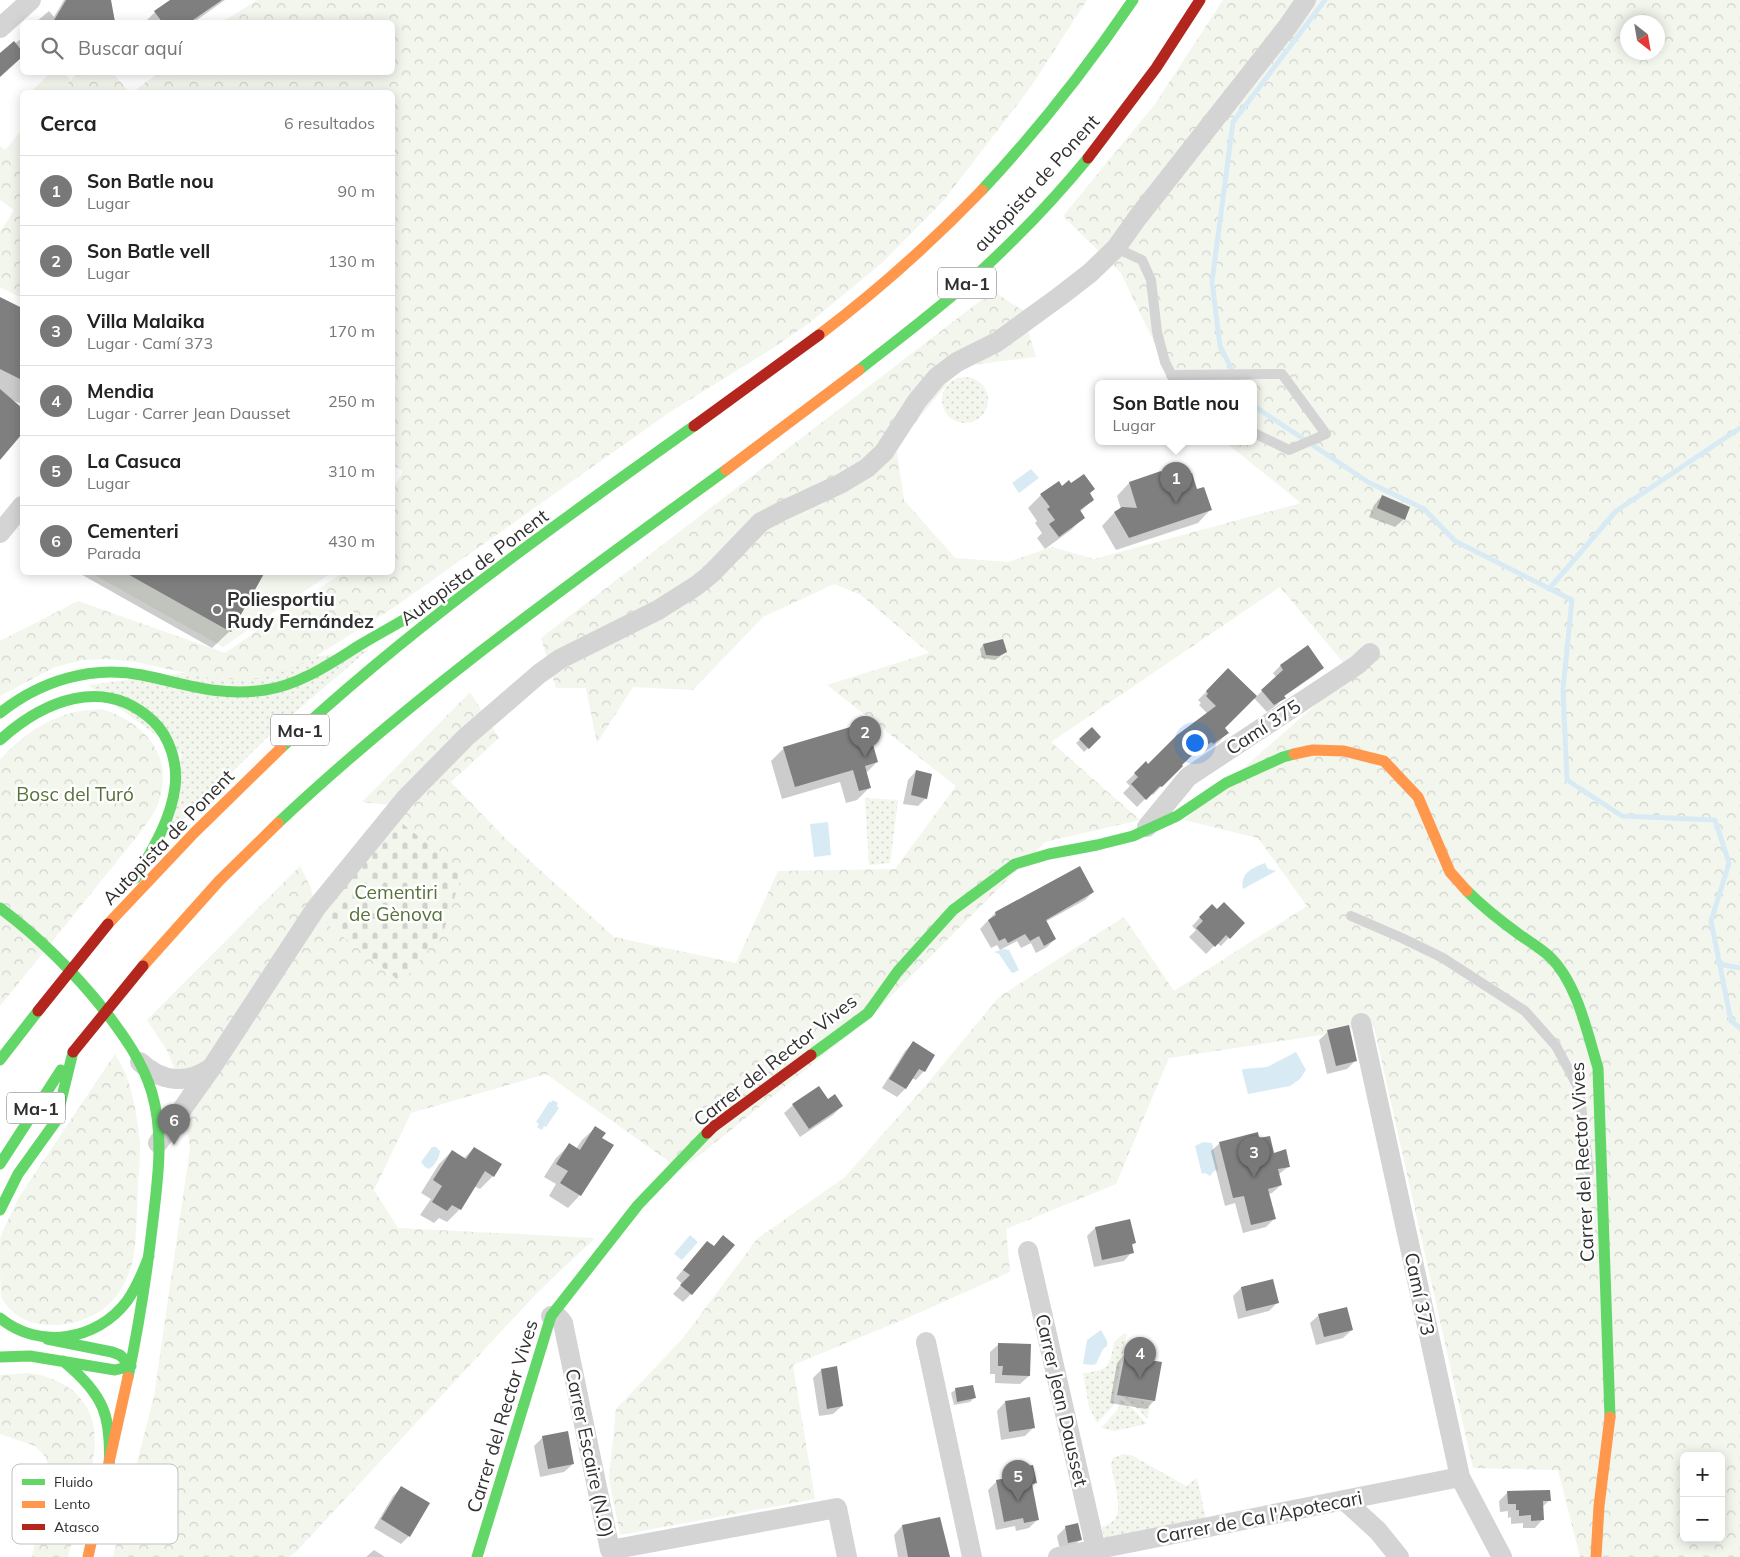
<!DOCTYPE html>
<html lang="es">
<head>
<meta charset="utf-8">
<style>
	:root { --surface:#fff; --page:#f6f6f6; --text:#222; --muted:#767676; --line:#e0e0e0; --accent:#787878 }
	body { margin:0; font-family:Mulish,sans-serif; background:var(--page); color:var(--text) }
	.controls { position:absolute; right:15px; bottom:15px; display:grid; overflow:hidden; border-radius:8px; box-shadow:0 2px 12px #0003 }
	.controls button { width:45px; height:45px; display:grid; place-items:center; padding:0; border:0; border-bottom:1px solid var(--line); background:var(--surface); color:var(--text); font:25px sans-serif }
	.compass { position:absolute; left:1620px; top:15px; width:45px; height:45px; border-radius:50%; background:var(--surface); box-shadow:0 2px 12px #0003; rotate:149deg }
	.you { position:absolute; left:1194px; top:742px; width:18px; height:18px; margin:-12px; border:4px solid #fff; border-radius:50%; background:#1a73e8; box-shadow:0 0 0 8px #1a73e833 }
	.badge { display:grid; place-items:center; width:32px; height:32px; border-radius:50%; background:var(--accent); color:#fff; font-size:16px; font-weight:700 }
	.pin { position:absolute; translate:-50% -41px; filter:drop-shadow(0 1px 2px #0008) }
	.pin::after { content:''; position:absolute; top:26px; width:18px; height:15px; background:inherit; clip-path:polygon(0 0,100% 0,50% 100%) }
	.popup { position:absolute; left:1095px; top:380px; width:162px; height:65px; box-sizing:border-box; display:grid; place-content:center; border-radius:8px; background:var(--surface); filter:drop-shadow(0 1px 4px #0005); font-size:16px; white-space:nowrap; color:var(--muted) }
	.popup b { font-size:19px; color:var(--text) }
	.popup::after { content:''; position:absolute; left:50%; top:100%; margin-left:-10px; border:10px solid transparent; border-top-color:var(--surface) }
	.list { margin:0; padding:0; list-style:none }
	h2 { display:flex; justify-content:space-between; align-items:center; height:65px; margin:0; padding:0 20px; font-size:21px }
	h2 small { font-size:16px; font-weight:400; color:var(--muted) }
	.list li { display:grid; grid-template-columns:32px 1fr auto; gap:15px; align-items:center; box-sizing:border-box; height:70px; padding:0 20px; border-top:1px solid var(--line) }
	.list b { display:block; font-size:19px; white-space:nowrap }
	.list p { margin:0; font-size:16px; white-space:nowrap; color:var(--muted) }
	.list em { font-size:16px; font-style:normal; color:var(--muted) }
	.icon { flex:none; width:28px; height:28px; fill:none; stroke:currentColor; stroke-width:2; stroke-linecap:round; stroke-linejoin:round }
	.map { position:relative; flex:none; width:1740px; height:1557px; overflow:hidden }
	.search { position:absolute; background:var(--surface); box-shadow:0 2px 12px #0003; left:20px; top:20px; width:375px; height:55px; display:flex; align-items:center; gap:12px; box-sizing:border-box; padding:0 18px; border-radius:8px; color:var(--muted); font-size:19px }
	.panel { position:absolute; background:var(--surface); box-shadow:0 2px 12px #0003; left:20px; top:90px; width:375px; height:485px; border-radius:8px }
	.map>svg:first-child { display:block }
	.grass { fill:url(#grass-dots) }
	.forest { fill:url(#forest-crowns); fill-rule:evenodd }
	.cemetery { fill:url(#cemetery-stones) }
	.garden { fill:#f2f6ed }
	.water { fill:#d8ebf4 }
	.shadow { fill:#0003 }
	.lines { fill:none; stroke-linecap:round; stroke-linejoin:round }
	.stream { stroke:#d8ebf4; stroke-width:5 }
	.building { fill:#7f7f7f }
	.lane { stroke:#d4d4d4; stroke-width:10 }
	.street { stroke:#d4d4d4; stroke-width:20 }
	.fast { stroke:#63d668; stroke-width:11 }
	.slow { stroke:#ff974d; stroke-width:11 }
	.jam { stroke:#b3261e; stroke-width:11 }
	.jam-bridge { stroke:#b3261e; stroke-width:11 }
	.poi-dot { fill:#787878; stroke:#fff; stroke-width:2 }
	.labels { text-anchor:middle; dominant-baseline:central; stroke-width:5; stroke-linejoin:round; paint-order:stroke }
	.shield { fill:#fff; stroke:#6e6e6e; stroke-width:1 }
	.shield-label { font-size:18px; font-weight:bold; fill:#303030 }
	.street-label { font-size:19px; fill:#303030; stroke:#fff }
	.poi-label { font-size:19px; font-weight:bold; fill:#303030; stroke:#fff; text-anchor:start }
	.park-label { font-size:19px; fill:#567139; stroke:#fff }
	.key { fill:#fff; stroke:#c1c1c1; stroke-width:1 }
	.key-label { font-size:14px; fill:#303030 }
</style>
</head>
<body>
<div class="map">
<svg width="1740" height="1557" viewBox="0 0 1740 1557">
	<defs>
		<pattern id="grass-dots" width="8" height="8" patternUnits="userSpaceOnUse" patternTransform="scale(1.25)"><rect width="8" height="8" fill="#f2f6ed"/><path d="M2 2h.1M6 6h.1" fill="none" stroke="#d0d3cc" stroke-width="1.8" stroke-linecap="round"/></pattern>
		<pattern id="forest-crowns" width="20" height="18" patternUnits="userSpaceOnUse" patternTransform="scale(1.25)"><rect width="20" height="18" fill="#f2f6ed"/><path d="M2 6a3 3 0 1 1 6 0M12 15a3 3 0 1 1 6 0" fill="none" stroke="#d0d3cc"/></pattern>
		<pattern id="cemetery-stones" width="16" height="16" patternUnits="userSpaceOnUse" patternTransform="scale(1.25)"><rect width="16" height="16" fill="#f2f6ed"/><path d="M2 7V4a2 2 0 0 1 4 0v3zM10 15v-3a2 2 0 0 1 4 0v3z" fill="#d0d3cc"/></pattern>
	</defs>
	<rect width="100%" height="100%" fill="#fff"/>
	<path class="grass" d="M942 400a23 23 0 1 1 46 0a23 23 0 1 1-46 0Z
		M368 650 280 725 169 834 182 754 88 685Z
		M865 798 898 800 890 863 869 865Z
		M1127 1333 1114 1396V1405L1097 1423 1089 1407 1083 1373C1111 1370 1109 1367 1114 1342L1122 1335Z
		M1121 1396 1151 1402 1147 1419 1139 1410Z
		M1120 1399 1134 1410 1147 1424 1114 1431 1101 1428 1118 1409Z
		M1123 1454 1131 1455 1186 1486 1197 1478 1206 1519 1104 1539 1102 1527C1108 1525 1115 1521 1117 1515 1121 1503 1113 1477 1111 1464L1113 1458Z"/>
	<path class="forest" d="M257 0H1087L1030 88 944 200 883 262 808 324 770 350 670 412 393 608 310 660 271 676 249 680 209 678 136 662 108 659 83 660 55 667 0 696V641L78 601 225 653 342 573 392 572 393 489 403 471 392 465V92H133L158 73 392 72V22H222Z
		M1223 0H1740V1557H1580L1558 1470 1473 1468 1374 1027 1169 1058 1116 1184 1006 1229 1010 1272 905 1319 793 1365 815 1499 620 1535 609 1478 616 1409 683 1338 757 1239 845 1177 927 1084 999 997 1124 917 1174 991 1307 906 1258 838 1184 820 1352 673 1280 587 1051 742 1140 820 1045 842 866 1021 681 1170 546 1074 411 1113 374 1190 398 1228 595 1238 538 1292 294 1554 288 1557H113L154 1396 190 1148 181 1088 168 1052 147 1020 300 866 311 888 317 916 402 983 395 818 389 805 362 802 470 692 499 738 451 782 506 839 614 937 736 963 778 871 895 869 956 786 827 685 929 653 861 595 834 584 763 617 693 690 633 687 597 743 586 688H556L541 638 993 291 1022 310 1036 357 962 366 896 446 904 500 955 558 1008 562 1052 547 1094 559 1301 503 1225 442H1254V384H1174L1121 273 1063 216 1155 104ZM1628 22H1658V52H1628ZM1684 1456H1721V1538H1684Z
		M79 72 113 73 129 92H59Z
		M0 146 22 162V298L0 287V232L14 210 0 200Z
		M102 709C146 723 175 757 158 804 154 815 145 825 139 834L0 1006V760C18 739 44 720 71 713 81 710 92 710 102 709Z
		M115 1054C119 1061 123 1068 126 1075 133 1092 139 1127 140 1146 140 1158 139 1171 138 1184 137 1209 137 1235 133 1260 130 1274 122 1290 113 1300 87 1330 20 1338 1 1296 0 1288 0 1251 0 1240L2 1233 19 1197Z
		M29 1373C72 1379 100 1406 94 1452 93 1465 87 1480 84 1493 79 1514 74 1536 68 1557H32L49 1469 46 1457 35 1446 0 1434V1375Z"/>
	<path class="cemetery" d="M395 818 463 871 444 930 402 983 317 916Z"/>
	<path class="garden" d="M50 73H64L71 80 59 92H31Z
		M22 130V162L5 150Z
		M91 573H331L223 647Z"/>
	<path class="water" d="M1031 469 1039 478 1019 493 1012 483Z
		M828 822 831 855 814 857 810 824Z
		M1265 863 1268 869 1276 871 1243 889C1240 873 1252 868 1265 863Z
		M1004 949 1009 950 1019 970 1013 973 1011 972 999 954 994 952Z
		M1296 1052 1306 1070 1300 1079 1290 1086 1248 1094 1242 1071 1243 1069 1267 1067Z
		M553 1100 558 1103 557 1106 559 1108 546 1127 544 1126 542 1130 537 1127 539 1124 536 1122 549 1102H551Z
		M1203 1142 1212 1143 1218 1170 1214 1171 1210 1176 1205 1173 1202 1174 1195 1146Z
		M432 1147H436L440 1151C439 1159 435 1165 429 1169L425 1167 421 1162Z
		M690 1235 698 1242 682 1260 674 1254Z
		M1101 1330 1107 1341V1346L1103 1349 1096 1364 1092 1365 1083 1364 1087 1340Z"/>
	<path class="shadow" d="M64 0H110L115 22H36L49 11 54 17Z
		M172 0H225L194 22H145L155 12Z
		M22 38V56L0 76V55Z
		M0 298 22 309V404L11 400 22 409V432L0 459Z
		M1058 483 1062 487 1071 485 1089 494 1093 499 1080 512 1084 517 1071 530 1045 549 1037 538 1042 533 1035 523 1037 521 1028 508 1041 495Z
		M1129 483 1164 484 1197 491 1210 510 1198 523 1116 550 1102 526 1114 513 1121 509 1117 496Z
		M1382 497 1404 519 1395 527 1369 517 1374 505Z
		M77 572H263L230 631 212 648Z
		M983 645 1006 652 995 660 982 658 980 649Z
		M1308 647 1322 668 1315 675 1283 697 1277 705 1267 712 1254 698 1223 728 1227 733 1219 742 1204 752 1203 750 1198 753 1196 750 1153 795 1151 793 1137 807 1123 793 1130 786 1126 782 1146 763 1148 765 1208 714 1199 705 1201 703 1198 700 1228 670 1256 697 1276 677 1273 673 1280 666Z
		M1092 729 1100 737 1084 752 1076 743Z
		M860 738 877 762 866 773 870 787 857 800 846 803 840 782 782 799 771 761 784 748Z
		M916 771 926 798 918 806 903 804 908 780Z
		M1093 892 1085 900 1045 922 1055 939 1047 947 1036 953 1031 943 1021 948 1017 941 1000 950 997 945 991 948 980 929 995 913Z
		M1212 905 1217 910 1243 923 1221 946 1217 943 1206 954 1189 937 1196 930 1192 926Z
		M1328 1032 1356 1060 1347 1069 1327 1074 1319 1040Z
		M913 1043 934 1055 924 1071 916 1080 912 1078 905 1089 897 1097 882 1088 905 1051Z
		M819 1087 828 1100 842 1106 833 1115 800 1137 784 1113 793 1105Z
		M595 1128 601 1138 580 1195 568 1208 549 1196 556 1184 544 1177 556 1158 569 1145 576 1149 582 1140Z
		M1258 1140 1289 1166 1278 1175 1281 1185 1272 1193 1268 1194 1274 1219 1266 1227 1243 1233 1235 1203 1225 1206 1211 1151 1220 1143Z
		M474 1148 500 1165 493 1176 480 1189 474 1186 460 1209 447 1222 439 1218 434 1223 420 1215 431 1199 421 1193 439 1164 452 1151 464 1158Z
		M1129 1220 1135 1243 1131 1246 1132 1252 1124 1261 1094 1267 1087 1236 1095 1228Z
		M699 1251 691 1294 683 1302 673 1294 682 1284 676 1278Z
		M1272 1280 1277 1303 1269 1311 1238 1319 1233 1296 1241 1288Z
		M1319 1315 1352 1330 1343 1338 1316 1345 1310 1323Z
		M999 1344 1029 1376 1020 1384 995 1383V1374H990V1352Z
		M1131 1347 1141 1360 1154 1401 1146 1409 1110 1403 1117 1363Z
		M821 1370 842 1406 833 1414 819 1416 813 1378Z
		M972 1386 974 1398 970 1402 954 1405 951 1393 955 1390Z
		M1005 1402 1033 1428 1025 1436 1001 1440 997 1411Z
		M543 1437 573 1464 564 1472 540 1477 534 1446Z
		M1016 1470 1036 1482 1031 1487 1038 1519 1029 1528 1016 1531 1015 1526 996 1530 988 1490 997 1481 1008 1478Z
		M401 1488 409 1536 401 1544 374 1528 393 1496Z
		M1508 1492 1550 1500 1542 1507 1543 1519 1535 1528H1523V1523L1511 1524V1517L1508 1518V1511L1500 1512 1499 1501Z
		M939 1519 948 1557H898L894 1535 902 1526Z
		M1065 1528 1080 1540 1072 1548 1060 1550 1057 1536Z
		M374 1550 385 1557H366Z"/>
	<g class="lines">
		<path class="stream" d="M1239 384 1220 346 1212 282 1233 122 1325 0
			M1254 406 1368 482 1424 509 1455 541 1572 600 1563 689 1567 780 1622 816 1715 820 1729 863 1711 921 1731 1021 1740 1028
			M1549 589 1616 511 1740 428
			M1719 964 1740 968"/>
	</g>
	<path class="building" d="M66 0H111L115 22H53Z
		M170 0H222L190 22H162L154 11Z
		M14 41 22 51V57L0 77V53Z
		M0 297 22 308V380L0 369Z
		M0 389 22 408V434L0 460Z
		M1161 471 1165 482 1192 473 1197 489 1204 487 1212 510 1129 538 1114 512 1122 507 1137 508 1129 482Z
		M1084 474 1095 489 1090 493 1094 500 1080 510 1085 518 1059 537 1049 524 1055 520 1047 509 1050 507 1040 494 1059 481 1062 486 1069 480 1071 483Z
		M1382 495 1410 507 1405 520 1377 508Z
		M124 572H265L231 632Z
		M1003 639 1007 652 999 656 986 655 983 644Z
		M1308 645 1324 668 1284 696 1286 698 1274 705 1261 690 1283 670 1280 665Z
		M1228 668 1257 696 1225 728 1229 733 1213 744 1212 742 1207 745 1205 743 1182 765 1183 766 1162 787 1160 786 1146 800 1131 784 1138 777 1134 773 1146 761 1148 764 1177 735 1216 706 1206 696 1208 694 1206 691Z
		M857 725 860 736 870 734 878 762 865 766 871 788 859 791 853 770 795 787 783 747Z
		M1092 727 1101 737 1089 749 1079 739Z
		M916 770 932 774 927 799 911 795Z
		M1080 866 1094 892 1046 920 1056 939 1044 946 1039 936 1030 941 1025 934 1008 943 1005 938 999 941 988 920 996 915 995 912Z
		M1224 902 1245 923 1230 939 1226 935 1215 947 1196 928 1203 921 1199 917 1212 904 1217 909Z
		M1349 1025 1357 1061 1336 1066 1327 1030Z
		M913 1041 935 1055 925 1072 919 1069 906 1089 889 1079Z
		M819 1086 828 1099 835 1094 843 1106 809 1129 792 1104Z
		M595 1126 606 1133 602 1138 614 1145 581 1196 560 1183 568 1171 556 1164 569 1143 580 1150Z
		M1258 1132 1259 1138 1270 1136 1274 1153 1286 1149 1290 1167 1278 1169 1282 1185 1268 1189 1276 1219 1251 1225 1244 1196 1233 1198 1219 1142Z
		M474 1147 502 1164 494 1177 485 1171 461 1210 452 1205 447 1211 432 1202 442 1186 433 1180 452 1150 466 1159Z
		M1130 1219 1136 1243 1132 1244 1134 1253 1102 1260 1095 1227Z
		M723 1235 735 1245 692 1295 680 1285 690 1275 683 1270 707 1241 714 1246Z
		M1273 1279 1279 1303 1246 1311 1241 1287Z
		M1347 1307 1353 1330 1324 1337 1318 1314Z
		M998 1343 1031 1344 1030 1376 1002 1375 1003 1366H998Z
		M1131 1346 1144 1348 1142 1359 1162 1362 1155 1401 1117 1395 1125 1354 1129 1355Z
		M837 1366 843 1406 827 1409 821 1369Z
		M973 1385 976 1398 957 1402 955 1388Z
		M1030 1397 1035 1428 1009 1432 1005 1401Z
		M568 1431 574 1464 548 1469 542 1436Z
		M1033 1465 1037 1483 1032 1484 1039 1520 1024 1523 1023 1518 1004 1522 996 1480 1017 1476 1016 1468Z
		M401 1486 430 1503 410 1537 381 1519Z
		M1550 1490 1551 1501H1543L1544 1520 1531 1521V1515L1519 1516V1510H1516V1504H1508L1507 1491Z
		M940 1517 950 1557H908L902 1525Z
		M1078 1523 1082 1540 1068 1543 1065 1526Z"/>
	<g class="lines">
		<path class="lane" d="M1116 248 1142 260 1151 280 1157 332 1165 362 1176 384
			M1171 375 1282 374 1326 434 1289 450 1254 433
			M1351 916 1402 938 1443 958 1525 1011 1556 1046 1579 1089 1589 1171"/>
		<path class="street" d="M0 28 31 0
			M0 533 22 506
			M1147 827 1188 777 1357 665 1370 653
			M1361 1023 1460 1477 1502 1557
			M140 1062C161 1082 187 1085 211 1068
			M158 1143 212 1067 316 908 405 799 466 737 539 674 560 659 658 610 696 586 711 574 761 522 784 510 840 484 867 468 884 452 917 401 937 377 957 362 997 342 1059 297 1090 273 1116 248 1138 217 1288 26 1306 0
			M1028 1251 1096 1550
			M551 1316 559 1318 563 1323 610 1550 837 1508 847 1557
			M926 1342 972 1557
			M1344 1500 1378 1531 1399 1557
			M1058 1557 1460 1477"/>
		<path class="fast" d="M982 190C1038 130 1087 68 1133 0
			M859 370C901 337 944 305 983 269 1021 234 1056 197 1088 158
			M0 713C40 681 91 665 142 675 186 684 219 697 265 690 300 685 331 663 360 645 382 632 404 620 426 607
			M0 740C43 701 104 675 153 721 170 737 178 764 175 787 171 820 152 850 136 878
			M281 748C409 628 552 527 694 426
			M278 823C416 693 572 582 726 470
			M1467 891C1483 907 1502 922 1520 935 1530 942 1540 948 1549 956 1577 982 1587 1032 1598 1068L1610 1417
			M0 908C40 938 74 972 105 1011 124 1036 143 1062 152 1093 164 1134 158 1178 153 1220 147 1273 139 1325 128 1377
			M811 1055 868 1013 898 971 953 910 1015 864 1049 854 1097 845 1133 836 1177 816 1226 783 1283 757 1294 754
			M0 1060 38 1011
			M0 1164 61 1070
			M0 1210 18 1174 56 1121 73 1052
			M0 1318C39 1350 97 1341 127 1301 137 1287 143 1272 149 1256
			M0 1357 30 1356 115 1370 131 1366 120 1355 112 1352 47 1339
			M63 1361C105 1395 112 1417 109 1471
			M477 1557 551 1316 638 1205 707 1133"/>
		<path class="slow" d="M819 335C877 291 931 243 982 190
			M726 470 859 370
			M1294 754 1313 750 1344 751 1384 761 1418 797 1450 872 1467 891
			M108 924 194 833 281 748
			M143 966 219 881 278 823
			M88 1557 128 1377
			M1596 1557 1599 1506 1610 1417"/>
		<path class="jam" d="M1088 158 1156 68 1200 0
			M694 426 819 335
			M707 1133 713 1127 811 1055"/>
		<path class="jam-bridge" d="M38 1011 108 924
			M73 1052 143 966"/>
	</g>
	<circle class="poi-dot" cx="217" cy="610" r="5"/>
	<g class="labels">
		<g class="shield">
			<rect x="938" y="267.5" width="58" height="31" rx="4"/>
			<rect x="271" y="714.5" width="58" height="31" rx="4"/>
			<rect x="7" y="1092.5" width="58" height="31" rx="4"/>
		</g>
		<g class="shield-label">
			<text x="967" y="283">Ma-1</text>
			<text x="300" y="730">Ma-1</text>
			<text x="36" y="1108">Ma-1</text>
		</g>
		<g class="street-label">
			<text transform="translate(1036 183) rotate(-48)">autopista de Ponent</text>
			<text transform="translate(474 567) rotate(-37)">Autopista de Ponent</text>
			<text transform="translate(1263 727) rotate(-33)">Camí 375</text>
			<text transform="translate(168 837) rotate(-46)">Autopista de Ponent</text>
			<text transform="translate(775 1060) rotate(-38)">Carrer del Rector Vives</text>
			<text transform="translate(1582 1162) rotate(-93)">Carrer del Rector Vives</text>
			<text transform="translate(1420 1294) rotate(78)">Camí 373</text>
			<text transform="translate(1062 1400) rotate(77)">Carrer Jean Dausset</text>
			<text transform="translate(502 1416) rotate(-73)">Carrer del Rector Vives</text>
			<text transform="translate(590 1453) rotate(78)">Carrer Escaire (N.O)</text>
			<text transform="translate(1259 1517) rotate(-11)">Carrer de Ca l'Apotecari</text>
		</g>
		<g class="poi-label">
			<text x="227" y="599">Poliesportiu<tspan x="227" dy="22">Rudy Fernández</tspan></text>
		</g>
		<g class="park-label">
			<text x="75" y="794">Bosc del Turó</text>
			<text x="396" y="892">Cementiri<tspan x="396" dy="22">de Gènova</tspan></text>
		</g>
	</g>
	<rect x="12" y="1464" width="166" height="80" rx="8" class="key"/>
	<rect x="22" y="1479" width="23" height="6" fill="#63d668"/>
	<rect x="22" y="1501" width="23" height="7" fill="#ff974d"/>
	<rect x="22" y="1524" width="23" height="6" fill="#b3261e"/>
	<g class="key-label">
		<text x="54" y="1487">Fluido</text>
		<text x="54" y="1509">Lento</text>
		<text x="54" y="1532">Atasco</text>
	</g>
</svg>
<div class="controls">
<button>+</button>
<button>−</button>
</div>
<svg class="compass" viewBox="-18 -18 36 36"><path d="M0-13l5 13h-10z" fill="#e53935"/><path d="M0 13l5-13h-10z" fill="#767676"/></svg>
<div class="you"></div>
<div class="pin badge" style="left:1176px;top:503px">1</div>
<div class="popup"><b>Son Batle nou</b>Lugar</div>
<div class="pin badge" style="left:865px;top:757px">2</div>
<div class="pin badge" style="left:1254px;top:1177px">3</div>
<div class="pin badge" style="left:1140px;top:1378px">4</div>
<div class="pin badge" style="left:1018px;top:1501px">5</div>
<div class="pin badge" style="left:174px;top:1145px">6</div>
<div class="search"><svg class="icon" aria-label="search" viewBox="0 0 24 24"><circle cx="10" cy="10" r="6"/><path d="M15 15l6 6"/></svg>Buscar aquí</div>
<section class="panel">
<h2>Cerca<small>6 resultados</small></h2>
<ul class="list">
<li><span class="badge">1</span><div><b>Son Batle nou</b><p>Lugar</p></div><em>90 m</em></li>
<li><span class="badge">2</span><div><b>Son Batle vell</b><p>Lugar</p></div><em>130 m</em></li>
<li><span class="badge">3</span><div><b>Villa Malaika</b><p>Lugar · Camí 373</p></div><em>170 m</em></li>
<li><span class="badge">4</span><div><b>Mendia</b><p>Lugar · Carrer Jean Dausset</p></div><em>250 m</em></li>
<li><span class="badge">5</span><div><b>La Casuca</b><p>Lugar</p></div><em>310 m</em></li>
<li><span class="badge">6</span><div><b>Cementeri</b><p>Parada</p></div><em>430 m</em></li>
</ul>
</section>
</div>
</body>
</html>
